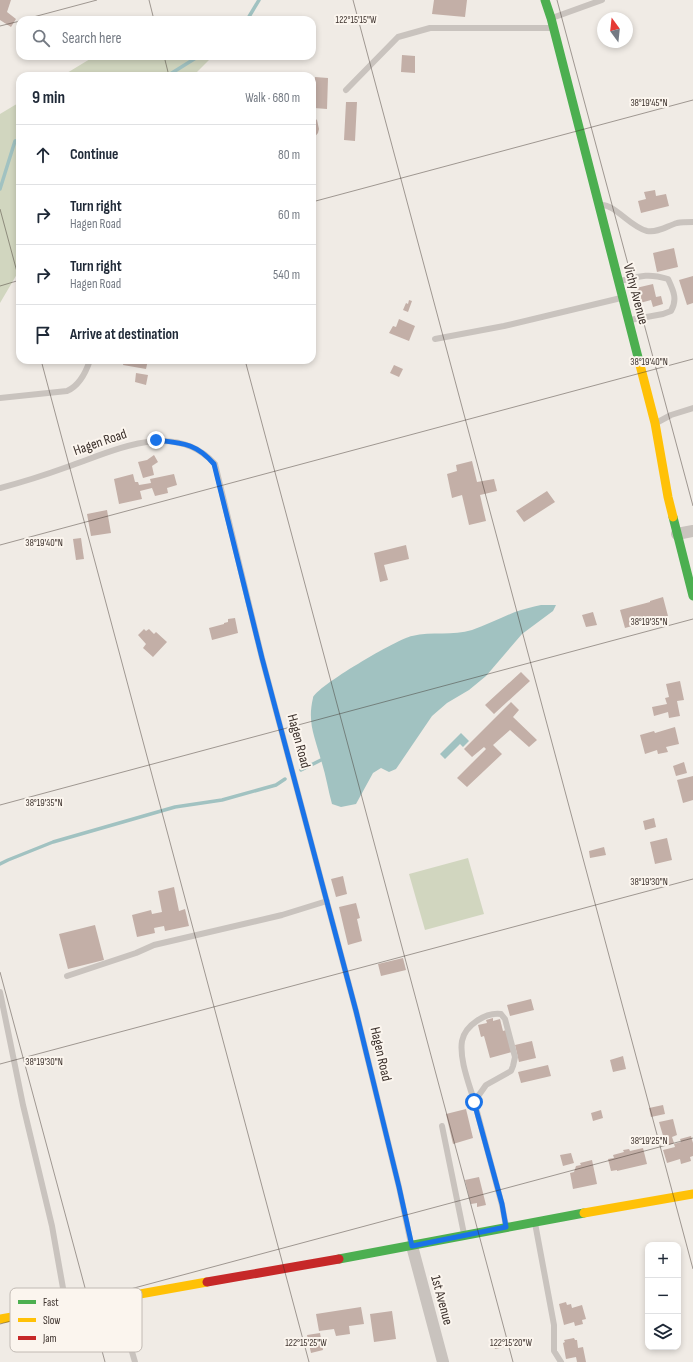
<!DOCTYPE html>
<html lang="en">
<head>
<meta charset="utf-8">
<style>
	:root { --surface:#fff; --page:#f2f2f3; --text:#1f2937; --muted:#747a83; --line:#e0e1e3 }
	body { margin:0; font-family:"Sofia Sans Condensed",sans-serif; background:var(--page); color:var(--text) }
	.controls { position:absolute; right:12px; bottom:12px; display:grid; overflow:hidden; border-radius:8px; box-shadow:0 2px 6px #0003 }
	.controls button { width:36px; height:36px; display:grid; place-items:center; padding:0; border:0; border-bottom:1px solid var(--line); background:var(--surface); color:var(--text); font:20px sans-serif }
	.compass { position:absolute; left:597px; top:12px; width:36px; height:36px; border-radius:50%; background:var(--surface); box-shadow:0 2px 6px #0003; rotate:345deg }
	.stop { position:absolute; width:12px; height:12px; margin:-9px; border:3px solid #1a73e8; border-radius:50%; background:#fff }
	.stop.end { background:#1a73e8; border-color:#fff; box-shadow:0 1px 4px #0008 }
	.list { margin:0; padding:0; list-style:none }
	h2 { display:flex; justify-content:space-between; align-items:center; height:52px; margin:0; padding:0 16px; font-size:17px }
	h2 small { font-size:13px; font-weight:400; color:var(--muted) }
	.list li { display:grid; grid-template-columns:26px 1fr auto; gap:12px; align-items:center; box-sizing:border-box; height:60px; padding:0 16px; border-top:1px solid var(--line) }
	.list b { display:block; font-size:15px; white-space:nowrap }
	.list p { margin:0; font-size:13px; white-space:nowrap; color:var(--muted) }
	.list em { font-size:13px; font-style:normal; color:var(--muted) }
	.icon { flex:none; width:22px; height:22px; fill:none; stroke:currentColor; stroke-width:2; stroke-linecap:round; stroke-linejoin:round }
	.map { position:relative; flex:none; width:693px; height:1362px; overflow:hidden }
	.search { position:absolute; background:var(--surface); box-shadow:0 2px 6px #0003; left:16px; top:16px; width:300px; height:44px; display:flex; align-items:center; gap:10px; box-sizing:border-box; padding:0 14px; border-radius:12px; color:var(--muted); font-size:15px }
	.panel { position:absolute; background:var(--surface); box-shadow:0 2px 6px #0003; left:16px; top:72px; width:300px; height:292px; border-radius:12px }
	.map>svg:first-child { display:block }
	.green { fill:#d1d6bf }
	.water { fill:#a1c2c1 }
	.lines { fill:none; stroke-linecap:round; stroke-linejoin:round }
	.stream { stroke:#a1c2c1; stroke-width:3.5 }
	.building { fill:#c3afa7 }
	.lane { stroke:#c9c3be; stroke-width:6 }
	.street { stroke:#c9c3be; stroke-width:12 }
	.fast { stroke:#4caf50; stroke-width:9 }
	.slow { stroke:#ffc107; stroke-width:9 }
	.jam { stroke:#c62828; stroke-width:9 }
	.route { stroke:#1a73e8; stroke-width:5 }
	.ticks { fill:none; stroke:#3b302b; stroke-width:1; stroke-opacity:0.45 }
	.labels { text-anchor:middle; dominant-baseline:central; stroke-width:4; stroke-linejoin:round; paint-order:stroke }
	.street-label { font-size:14px; fill:#3b302b; stroke:#fbf5ee }
	.key { fill:#fbf5ee; stroke:#c1bab4; stroke-width:1 }
	.key-label { font-size:11px; fill:#3b302b }
	.ticks-label { font-size:10px; text-anchor:middle; fill:#3b302b; stroke:#fbf5ee; stroke-width:4; stroke-linejoin:round; paint-order:stroke }
</style>
</head>
<body>
<div class="map">
<svg width="693" height="1362" viewBox="0 0 693 1362">
	<rect width="100%" height="100%" fill="#f0ebe5"/>
	<path class="green" d="M102 56H213L193 76H62L90 59Z
		M20 102V269L0 303V114Z
		M468 858 484 914 425 930 409 874Z"/>
	<path class="water" d="M541 605H556L553 611 522 634 486 676 469 690 447 703 432 716 396 769 389 772 381 768 373 773 356 804 341 807 332 804C328 790 326 775 321 760 315 737 307 723 313 698 315 687 399 638 412 636 432 631 453 636 472 630 487 625 500 618 515 612 523 609 532 607 541 605Z
		M461 733 469 741 463 747 460 744 445 759 440 754Z"/>
	<g class="lines">
		<path class="stream" d="M247 20 259 0
			M167 76 199 56
			M0 189 15 141 20 140
			M301 770 321 760
			M0 864 8 860 53 842 175 807 222 800 276 785 285 779"/>
	</g>
	<path class="building" d="M0 0H11L7 12 16 19 11 27 0 20Z
		M434 0H467L465 17 432 14Z
		M402 55 415 56V73L401 72Z
		M315 77 328 78 327 109 314 108Z
		M346 102H357L355 141 344 140Z
		M312 116 317 120 319 129 318 133 312 140Z
		M655 190 656 196 666 194 669 206 641 213 638 201 646 199 644 192Z
		M674 248 678 267 657 272 653 253Z
		M693 276V303L687 305 679 280Z
		M653 284 656 297 661 296 663 304 653 307 651 300 640 303 636 288Z
		M409 300 412 301 408 312 403 310 406 303 408 304Z
		M399 319 415 326 409 341 389 333 393 326 396 327Z
		M124 360H148L146 369 123 365Z
		M394 365 403 369 399 377 390 373Z
		M136 373 148 375 146 385 135 382Z
		M154 455 158 462 152 466 154 475 143 478 138 462 147 460Z
		M472 461 477 482 494 479 497 491 480 495 486 521 469 525 462 495 452 498 447 474 457 471 456 465Z
		M133 474 135 482H138L139 485 151 483 150 479 174 474 177 485 167 488 168 493 155 496 152 488 140 491 142 499 119 504 114 479Z
		M547 491 555 502 524 522 516 511Z
		M107 510 111 533 91 536 87 514Z
		M81 538 84 559 76 560 73 539Z
		M406 545 409 559 384 565 388 580 380 582 374 553Z
		M663 597 668 616 625 628 620 610 650 602V601Z
		M593 612 597 625 586 627 582 615Z
		M235 618 238 633 212 640 209 628 224 624V623L228 622V619Z
		M144 629 146 631 149 629 154 634 156 632 167 642 153 657 143 648 146 644 138 635Z
		M521 672 530 681 494 714 485 705Z
		M680 681 684 700 677 701 680 716 669 718 668 712 654 716 652 707 667 704 665 698 669 697 666 684Z
		M511 702 519 710 513 717 537 740 529 747 510 730 493 745 502 754 467 787 457 778 486 749 484 747 472 757 464 749Z
		M675 727 679 744 666 747 668 752 658 754 657 750 645 754 640 735 654 731 655 733Z
		M684 762 687 773 676 776 673 766Z
		M693 776V800L683 803 677 780Z
		M654 818 656 827 645 830 643 821Z
		M667 838 672 860 655 864 650 842Z
		M604 847 606 855 590 858 589 851Z
		M343 876 347 894 336 897 331 879Z
		M174 887 179 911 185 909 189 926 165 931 164 926 154 928 155 933 137 937 132 915 151 910 152 914 162 912 158 891Z
		M356 903 360 918 357 919 362 941 348 945 339 907Z
		M95 925 104 960 68 969 59 934Z
		M403 958 406 970 381 976 378 964Z
		M531 999 534 1010 510 1016 507 1005Z
		M493 1018V1021L500 1019 503 1031 506 1030 512 1052 490 1058 484 1036 481 1037 478 1025 487 1023 486 1020Z
		M532 1041 536 1058 519 1062 515 1045Z
		M623 1056 626 1069 613 1072 610 1060Z
		M548 1065 551 1076 521 1083 518 1072Z
		M663 1105 665 1114 651 1117 649 1108Z
		M466 1109 473 1138 453 1144 446 1114Z
		M601 1110 603 1118 593 1121 591 1113Z
		M673 1119 677 1135 672 1137 674 1143 666 1146 659 1122Z
		M691 1136 693 1143V1156L690 1157 691 1161 681 1164 680 1159 667 1163 663 1150 675 1147 674 1144 681 1142 680 1139Z
		M643 1148 647 1164 617 1171V1170L611 1171 608 1159 614 1158 613 1155 624 1152 623 1150 629 1149 630 1151Z
		M571 1153 574 1163 563 1166 560 1155Z
		M592 1160 597 1184 573 1189 570 1173 574 1172 576 1166 581 1165 580 1163Z
		M479 1177 486 1205 477 1207V1203L471 1204 465 1180Z
		M566 1302 567 1305 571 1304 572 1308 582 1305 586 1319 582 1320 583 1324 575 1326 574 1322 564 1325 559 1304Z
		M361 1307 364 1324 349 1326 350 1334 336 1336 334 1329 319 1331 316 1314Z
		M392 1311 396 1339 374 1342 370 1314Z
		M320 1333 323 1350 311 1353 307 1335Z
		M574 1338 575 1340H577L578 1348 583 1347 586 1362H577L576 1357 566 1359 563 1343 565 1342 564 1340Z
		M503 1339 505 1347 495 1349 493 1341Z"/>
	<g class="lines">
		<path class="lane" d="M552 18 602 0
			M346 90 398 37 430 28H552
			M601 205C615 204 630 227 647 231 658 233 667 226 677 223 682 222 688 222 693 222
			M621 281C640 276 648 273 668 279 673 290 678 299 671 311L663 314 630 320
			M435 339 504 326 621 298
			M0 398 67 391C79 386 86 372 90 360
			M658 422 671 415 693 408
			M0 488C23 482 45 475 67 467 114 451 174 419 215 464L262 658 356 1011 399 1187 411 1244
			M67 976 136 953 154 945 282 915 327 901
			M0 992 23 1105 52 1226 66 1305
			M474 1102 486 1085 511 1071 513 1066 515 1057 505 1019 501 1014C486 1012 465 1025 462 1041 459 1060 470 1086 475 1104 484 1138 493 1171 502 1205L506 1226
			M442 1126 464 1234
			M535 1223 554 1325V1351L561 1362
			M117 1300 135 1362"/>
		<path class="street" d="M677 534 693 531
			M412 1246 443 1362"/>
		<path class="fast" d="M545 0 551 18 640 365
			M673 517 693 596
			M339 1259 584 1213"/>
		<path class="slow" d="M640 365 655 423 668 497 673 517
			M584 1213 693 1194
			M0 1319 207 1282"/>
		<path class="jam" d="M207 1282 339 1259"/>
	</g>
	<g class="lines">
		<path class="route" d="M156 440C182 443 196 443 214 464L262 658 356 1011 399 1187 412 1246 506 1227 502 1204 474 1102"/>
	</g>
	<path class="ticks" d="M149 0 154 20M353 0 693 1269M557 0 693 506M22 20 97 0M0 26 20 21M164 56 169 76M312 202 693 100M0 209 20 283M0 286 20 280M41 360 309 1362M245 360 513 1362M0 545 693 359M0 805 693 619M0 972 105 1362M0 1064 693 879M0 1324 693 1138"/>
	<g class="labels">
		<g class="street-label">
			<text transform="translate(636 294) rotate(75)">Vichy Avenue</text>
			<text transform="translate(100 442) rotate(-19)">Hagen Road</text>
			<text transform="translate(299 741) rotate(75)">Hagen Road</text>
			<text transform="translate(381 1054) rotate(77)">Hagen Road</text>
			<text transform="translate(442 1300) rotate(75)">1st Avenue</text>
		</g>
	</g>
	<rect x="10" y="1288" width="132" height="64" rx="6" class="key"/>
	<rect x="18" y="1300" width="18" height="4" fill="#4caf50"/>
	<rect x="18" y="1318" width="18" height="4" fill="#ffc107"/>
	<rect x="18" y="1336" width="18" height="4" fill="#c62828"/>
	<g class="key-label">
		<text x="43" y="1306">Fast</text>
		<text x="43" y="1324">Slow</text>
		<text x="43" y="1342">Jam</text>
	</g>
	<g class="ticks-label">
		<text x="356" y="23">122°15'15"W</text>
		<text x="649" y="106">38°19'45"N</text>
		<text x="649" y="365">38°19'40"N</text>
		<text x="44" y="546">38°19'40"N</text>
		<text x="649" y="625">38°19'35"N</text>
		<text x="44" y="806">38°19'35"N</text>
		<text x="649" y="885">38°19'30"N</text>
		<text x="44" y="1065">38°19'30"N</text>
		<text x="649" y="1144">38°19'25"N</text>
		<text x="306" y="1346">122°15'25"W</text>
		<text x="511" y="1346">122°15'20"W</text>
	</g>
</svg>
<div class="controls">
<button>+</button>
<button>−</button>
<button><svg class="icon" aria-label="layers" viewBox="0 0 24 24"><path d="M12 4l9 5-9 5-9-5zM3 14l9 5 9-5"/></svg></button>
</div>
<svg class="compass" viewBox="-18 -18 36 36"><path d="M0-13l5 13h-10z" fill="#e53935"/><path d="M0 13l5-13h-10z" fill="#747a83"/></svg>
<div class="stop" style="left:474px;top:1102px"></div>
<div class="stop end" style="left:156px;top:440px"></div>
<div class="search"><svg class="icon" aria-label="search" viewBox="0 0 24 24"><circle cx="10" cy="10" r="6"/><path d="M15 15l6 6"/></svg>Search here</div>
<section class="panel">
<h2>9 min<small>Walk · 680 m</small></h2>
<ul class="list">
<li><svg class="icon" aria-label="ahead" viewBox="0 0 24 24"><path d="M12 20V5M6 11l6-6 6 6"/></svg><div><b>Continue</b></div><em>80 m</em></li>
<li><svg class="icon" aria-label="right" viewBox="0 0 24 24"><path d="M7 20v-9h11M14 6l5 5-5 5"/></svg><div><b>Turn right</b><p>Hagen Road</p></div><em>60 m</em></li>
<li><svg class="icon" aria-label="right" viewBox="0 0 24 24"><path d="M7 20v-9h11M14 6l5 5-5 5"/></svg><div><b>Turn right</b><p>Hagen Road</p></div><em>540 m</em></li>
<li><svg class="icon" aria-label="arrive" viewBox="0 0 24 24"><path d="M6 21V4h12l-3 4 3 4H6"/></svg><div><b>Arrive at destination</b></div></li>
</ul>
</section>
</div>
</body>
</html>
